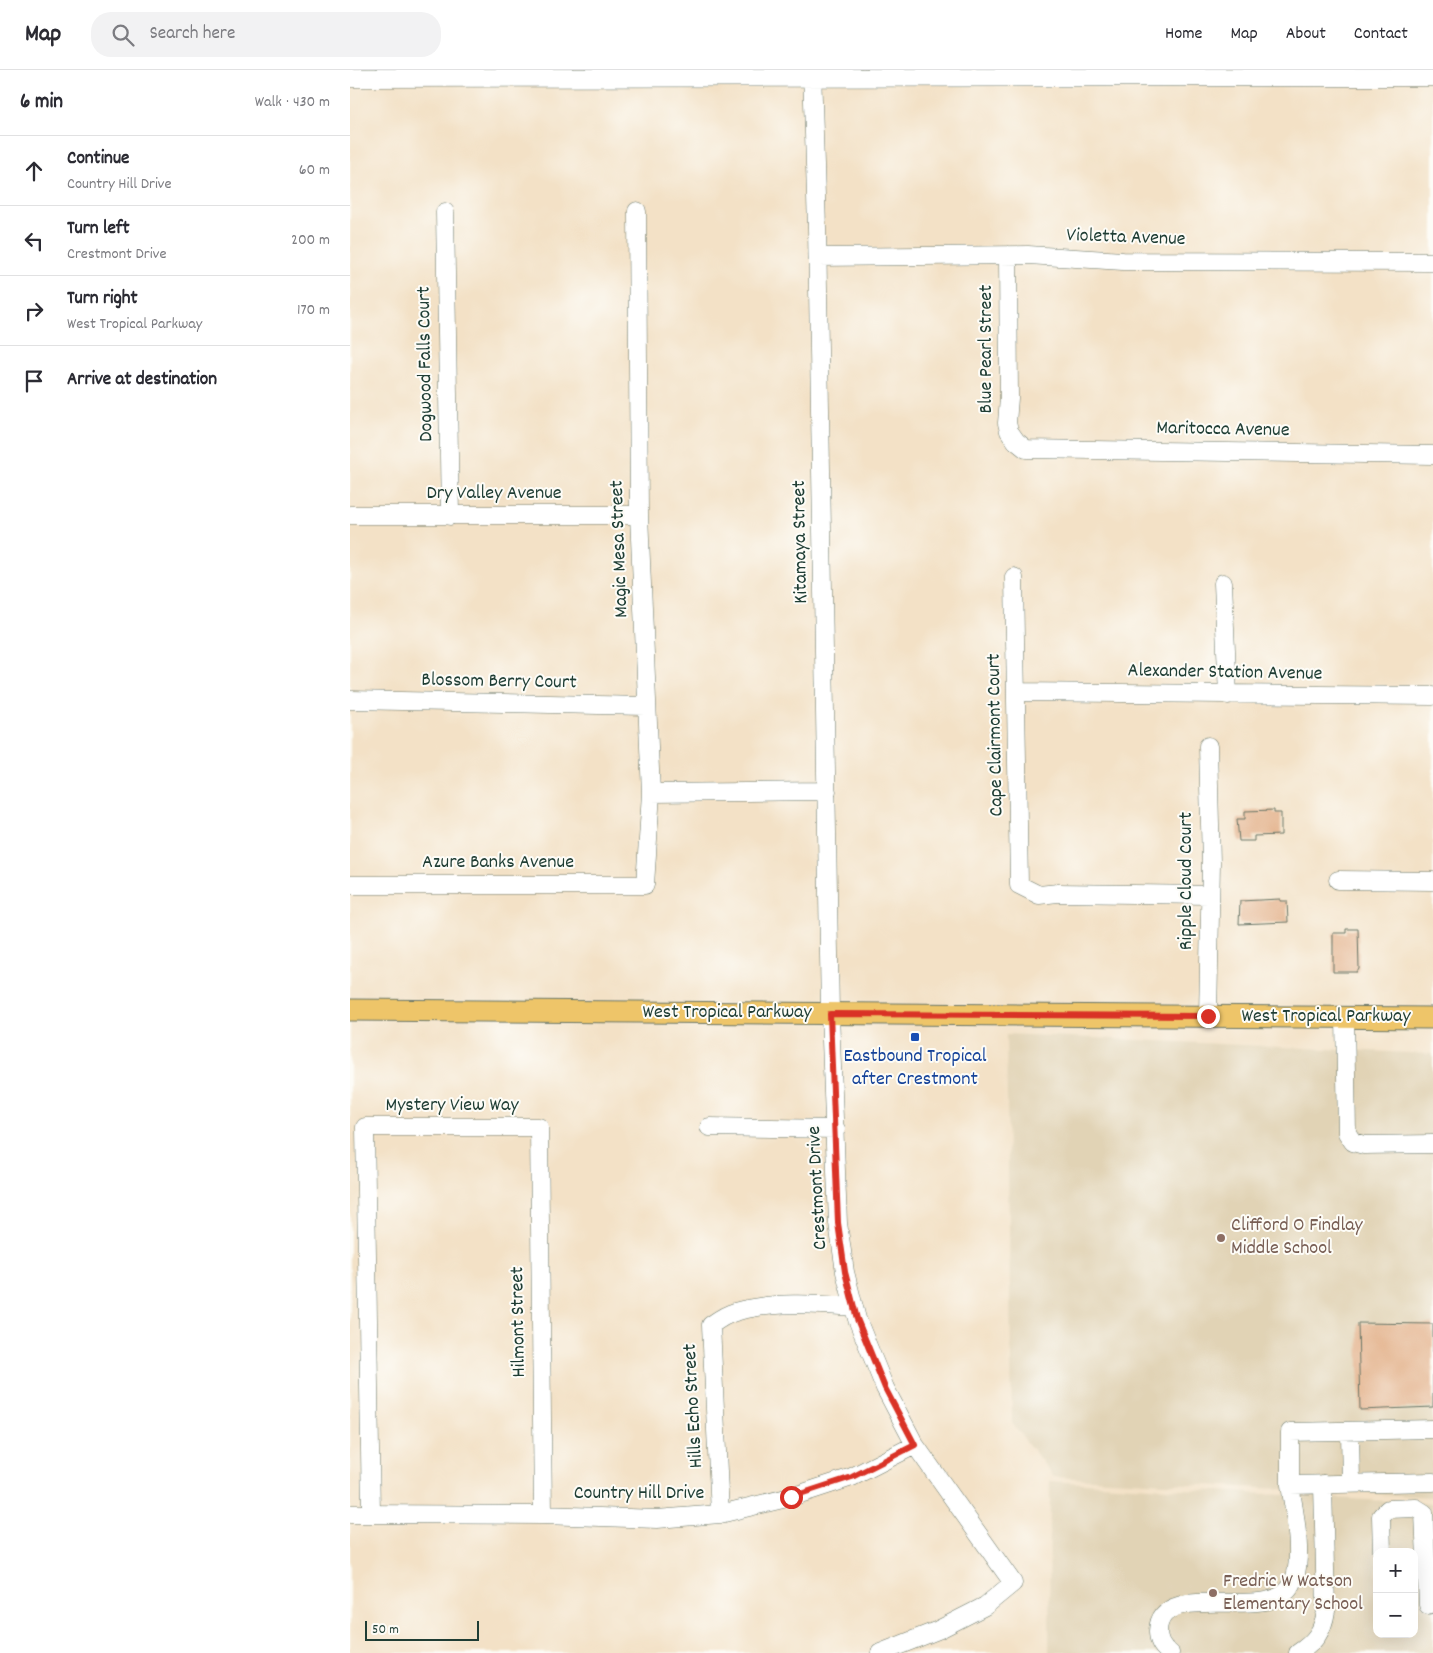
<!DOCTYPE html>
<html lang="en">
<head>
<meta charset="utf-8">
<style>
	:root { --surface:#fff; --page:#f2f2f3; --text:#2b2b33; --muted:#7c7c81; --line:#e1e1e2 }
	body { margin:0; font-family:Dekko,sans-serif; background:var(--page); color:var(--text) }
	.controls { position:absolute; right:15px; bottom:15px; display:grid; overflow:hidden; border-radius:10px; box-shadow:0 5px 20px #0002 }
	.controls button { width:45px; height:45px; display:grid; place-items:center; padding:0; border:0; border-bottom:1px solid var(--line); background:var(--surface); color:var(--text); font:25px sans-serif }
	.scale { position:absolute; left:15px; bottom:12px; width:114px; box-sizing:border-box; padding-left:5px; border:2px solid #1f3d34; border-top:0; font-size:14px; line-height:18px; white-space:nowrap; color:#1f3d34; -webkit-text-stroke:4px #fdfcf7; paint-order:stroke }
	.stop { position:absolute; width:15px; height:15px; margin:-11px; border:4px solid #d93025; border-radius:50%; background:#fff }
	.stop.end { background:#d93025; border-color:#fff; box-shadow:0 1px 5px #0008 }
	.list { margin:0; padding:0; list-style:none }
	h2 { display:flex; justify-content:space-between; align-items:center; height:65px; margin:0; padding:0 20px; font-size:21px }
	h2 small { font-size:16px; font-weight:400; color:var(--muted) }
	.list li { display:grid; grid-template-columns:32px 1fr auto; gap:15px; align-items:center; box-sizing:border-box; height:70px; padding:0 20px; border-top:1px solid var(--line) }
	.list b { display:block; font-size:19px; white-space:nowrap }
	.list p { margin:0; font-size:16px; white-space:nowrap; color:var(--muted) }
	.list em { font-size:16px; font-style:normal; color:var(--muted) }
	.icon { flex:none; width:28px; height:28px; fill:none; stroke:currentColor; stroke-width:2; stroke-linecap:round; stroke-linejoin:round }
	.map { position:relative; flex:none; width:1083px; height:1583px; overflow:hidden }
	header { display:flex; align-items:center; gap:30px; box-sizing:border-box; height:70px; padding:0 25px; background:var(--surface); border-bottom:1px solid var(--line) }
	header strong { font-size:24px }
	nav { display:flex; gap:28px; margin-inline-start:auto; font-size:18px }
	.search { width:350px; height:45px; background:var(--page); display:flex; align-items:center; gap:12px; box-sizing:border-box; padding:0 18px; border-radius:20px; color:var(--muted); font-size:19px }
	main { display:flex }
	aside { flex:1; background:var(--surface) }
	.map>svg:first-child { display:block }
	.built { fill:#e1d3b5; fill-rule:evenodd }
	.building { fill:#e3b18a }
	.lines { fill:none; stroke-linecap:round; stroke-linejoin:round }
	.minor-casing { stroke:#697667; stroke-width:19 }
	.major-casing { stroke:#697667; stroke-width:23 }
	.minor { stroke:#fff; stroke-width:18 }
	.major { stroke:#eec569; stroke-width:21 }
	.route { stroke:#d93025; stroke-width:6 }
	.transit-dot { fill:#1a4fb4; stroke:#fdfcf7; stroke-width:2 }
	.education-dot { fill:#8d6e63; stroke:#fdfcf7; stroke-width:2 }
	.labels { text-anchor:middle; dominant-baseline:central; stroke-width:4; stroke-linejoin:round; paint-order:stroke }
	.street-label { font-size:20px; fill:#1f3d34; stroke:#fdfcf7 }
	.transit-label { font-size:20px; fill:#164399; stroke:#fdfcf7 }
	.education-label { font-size:20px; fill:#785e54; stroke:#fdfcf7; text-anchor:start }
</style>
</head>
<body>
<header>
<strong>Map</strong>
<div class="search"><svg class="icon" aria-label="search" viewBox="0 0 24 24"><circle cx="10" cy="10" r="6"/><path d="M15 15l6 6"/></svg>Search here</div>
<nav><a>Home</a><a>Map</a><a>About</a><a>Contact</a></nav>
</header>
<main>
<aside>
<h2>6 min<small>Walk · 430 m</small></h2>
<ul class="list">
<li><svg class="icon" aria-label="ahead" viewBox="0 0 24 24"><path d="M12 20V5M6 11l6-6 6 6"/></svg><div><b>Continue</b><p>Country Hill Drive</p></div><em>60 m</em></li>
<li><svg class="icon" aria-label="left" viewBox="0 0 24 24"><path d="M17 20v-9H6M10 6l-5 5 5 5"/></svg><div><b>Turn left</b><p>Crestmont Drive</p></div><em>200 m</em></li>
<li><svg class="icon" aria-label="right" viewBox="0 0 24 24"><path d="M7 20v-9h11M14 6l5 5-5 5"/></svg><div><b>Turn right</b><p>West Tropical Parkway</p></div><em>170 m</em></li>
<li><svg class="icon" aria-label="arrive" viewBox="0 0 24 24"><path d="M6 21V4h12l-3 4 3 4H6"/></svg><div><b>Arrive at destination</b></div></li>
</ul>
</aside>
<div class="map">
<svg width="1083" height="1583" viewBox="0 0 1083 1583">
	<rect width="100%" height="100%" fill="#fdfcf7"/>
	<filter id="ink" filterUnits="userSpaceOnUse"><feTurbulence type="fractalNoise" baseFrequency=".02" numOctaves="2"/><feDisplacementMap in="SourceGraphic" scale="10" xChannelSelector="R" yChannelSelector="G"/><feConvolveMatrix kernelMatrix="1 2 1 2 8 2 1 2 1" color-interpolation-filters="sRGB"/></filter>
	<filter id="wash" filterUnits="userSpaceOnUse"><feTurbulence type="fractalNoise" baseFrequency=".0096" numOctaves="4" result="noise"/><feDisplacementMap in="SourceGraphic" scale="20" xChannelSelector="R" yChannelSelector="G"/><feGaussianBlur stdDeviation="1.12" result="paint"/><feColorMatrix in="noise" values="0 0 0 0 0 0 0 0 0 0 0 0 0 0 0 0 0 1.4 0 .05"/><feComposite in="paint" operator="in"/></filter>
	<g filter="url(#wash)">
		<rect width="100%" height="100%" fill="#f3e1c6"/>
		<path class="built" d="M656 964 1083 984V1427L704 1407 662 1353Z
			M700 1411 1083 1434V1583H699ZM1027 1482H1064V1564H1027Z"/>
		<g id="blocks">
			<path class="building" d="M924 740V743H931V765L904 766V771H889L887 749H895V741Z
				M930 829V831H937L938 852 889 854 890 831Z
				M996 859H1008L1009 899 1007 902H983V863H996Z
				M1008 1253 1083 1254V1337L1010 1340Z"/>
		</g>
	</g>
	<g filter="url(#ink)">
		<use href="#blocks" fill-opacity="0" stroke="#697667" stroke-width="1"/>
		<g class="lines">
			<defs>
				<path id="minor" d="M462 0 467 158 480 944 488 1153 495 1202 507 1249 535 1318 565 1375 663 1513 635 1536 588 1560 530 1583
					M0 8 1083 7
					M95 142 100 446
					M658 185 659 328 657 353 659 361 666 371 676 379 1083 385
					M468 187 678 185 773 191 1083 192
					M0 445H289
					M664 507 669 815 689 825 708 823 859 825
					M873 513 878 625
					M666 622 1083 626
					M0 630 296 636
					M301 723 477 721
					M988 810 1083 811
					M0 815H295L301 723 289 445 287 141
					M858 946 861 793 858 676
					M995 947 997 1063 1003 1072 1014 1075 1083 1074
					M359 1057 486 1059
					M1083 1359 940 1362V1415L1083 1412
					M1000 1361 1001 1414
					M0 1444 193 1445 307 1449 370 1444 441 1427 502 1407 565 1375
					M21 1444 15 1057H189L193 1445
					M370 1444 361 1255C368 1250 377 1244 385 1242 423 1231 465 1234 504 1237
					M1032 1482 1031 1446 1038 1439 1066 1438 1074 1443 1078 1535
					M820 1583C812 1578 808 1570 808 1561 810 1509 911 1551 938 1520 957 1499 944 1441 940 1415
					M948 1583C965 1572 973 1561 976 1541L973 1414"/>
				<path id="major" d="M0 940 1083 948"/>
			</defs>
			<use href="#minor" class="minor-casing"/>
			<use href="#major" class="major-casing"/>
			<use href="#minor" class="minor"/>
			<use href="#major" class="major"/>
		</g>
	</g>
	<g class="lines" filter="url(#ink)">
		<path class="route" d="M441 1427 502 1407 565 1375 535 1318 507 1249 495 1202 488 1153 480 944 858 946"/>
	</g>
	<rect class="transit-dot" x="560" y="962" width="10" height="10" rx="2.5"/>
	<g class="education-dot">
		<circle cx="871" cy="1168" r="5"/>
		<circle cx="863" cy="1523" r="5"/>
	</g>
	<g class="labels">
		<g class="street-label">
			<text transform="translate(776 168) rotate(2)">Violetta Avenue</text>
			<text transform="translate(637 279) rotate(-90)">Blue Pearl Street</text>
			<text transform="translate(76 294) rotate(-91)">Dogwood Falls Court</text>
			<text transform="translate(873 360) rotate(1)">Maritocca Avenue</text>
			<text x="144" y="424">Dry Valley Avenue</text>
			<text transform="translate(451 472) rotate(-91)">Kitamaya Street</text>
			<text transform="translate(270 479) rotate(-92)">Magic Mesa Street</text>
			<text transform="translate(875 603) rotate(1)">Alexander Station Avenue</text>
			<text transform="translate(149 612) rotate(1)">Blossom Berry Court</text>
			<text transform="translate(646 665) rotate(-91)">Cape Clairmont Court</text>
			<text x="148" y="793">Azure Banks Avenue</text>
			<text transform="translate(837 811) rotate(-90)">Ripple Cloud Court</text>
			<text x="377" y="943">West Tropical Parkway</text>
			<text x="976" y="947">West Tropical Parkway</text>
			<text x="102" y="1036">Mystery View Way</text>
			<text transform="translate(468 1118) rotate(-93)">Crestmont Drive</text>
			<text transform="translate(169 1252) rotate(-91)">Hilmont Street</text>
			<text transform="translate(344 1336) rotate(-93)">Hills Echo Street</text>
			<text x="289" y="1424">Country Hill Drive</text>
		</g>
		<g class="transit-label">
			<text x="565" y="987">Eastbound Tropical<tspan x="565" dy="23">after Crestmont</tspan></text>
		</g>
		<g class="education-label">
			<text x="881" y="1156">Clifford O Findlay<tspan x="881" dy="23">Middle School</tspan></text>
			<text x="873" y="1512">Fredric W Watson<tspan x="873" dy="23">Elementary School</tspan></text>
		</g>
	</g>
</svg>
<div class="controls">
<button>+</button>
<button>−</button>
</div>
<div class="scale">50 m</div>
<div class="stop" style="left:441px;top:1427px"></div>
<div class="stop end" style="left:858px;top:946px"></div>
</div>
</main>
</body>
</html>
